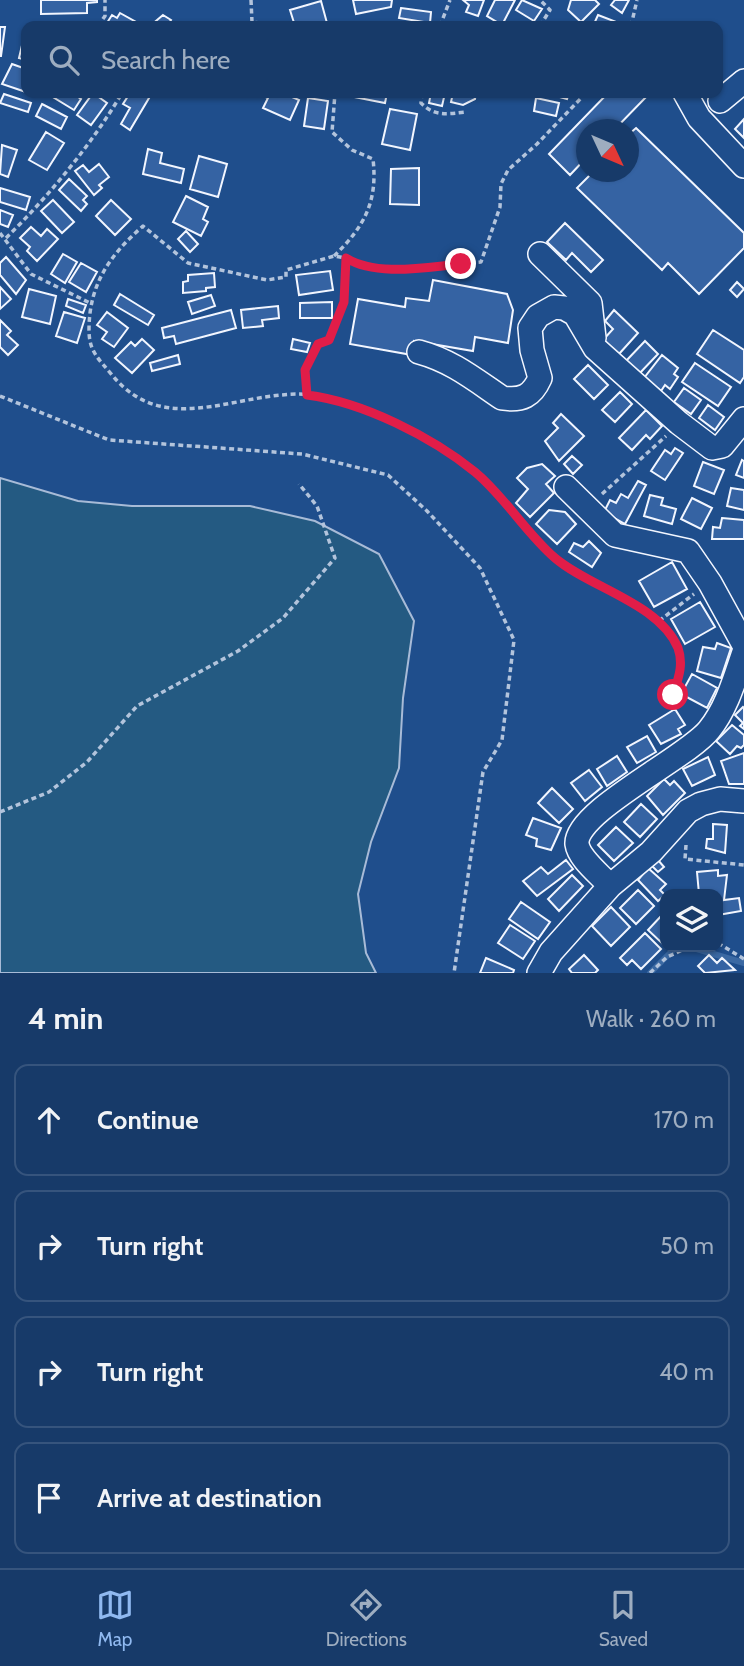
<!DOCTYPE html>
<html lang="en">
<head>
<meta charset="utf-8">
<style>
	:root { --surface:#173a69; --page:#244571; --text:#f1f3f6; --muted:#9eadc0; --line:#36547d; --accent:#90b9f0 }
	body { margin:0; font-family:Cabin,sans-serif; background:var(--page); color:var(--text) }
	.controls { position:absolute; right:21px; bottom:21px; display:grid; overflow:hidden; border-radius:14px; box-shadow:0 2px 5px #0004 }
	.controls button { width:63px; height:63px; display:grid; place-items:center; padding:0; border:0; border-bottom:2px solid var(--line); background:var(--surface); color:var(--text); font:35px sans-serif }
	.compass { position:absolute; left:576px; top:119px; width:63px; height:63px; border-radius:50%; background:var(--surface); box-shadow:0 2px 5px #0004; rotate:134deg }
	.stop { position:absolute; width:21px; height:21px; margin:-16px; border:5px solid #e11d48; border-radius:50%; background:#fff }
	.stop.end { background:#e11d48; border-color:#fff; box-shadow:0 2px 7px #0008 }
	.list { margin:0; padding:0; list-style:none }
	h2 { display:flex; justify-content:space-between; align-items:center; height:91px; margin:0; padding:0 28px; font-size:30px }
	h2 small { font-size:23px; font-weight:400; color:var(--muted) }
	.list li { display:grid; grid-template-columns:46px 1fr auto; gap:21px; align-items:center; box-sizing:border-box; height:112px; margin:0 14px 14px; padding:0 14px; border:2px solid var(--line); border-radius:14px }
	.list b { display:block; font-size:26px; white-space:nowrap }
	.list em { font-size:23px; font-style:normal; color:var(--muted) }
	.icon { flex:none; width:38px; height:38px; fill:none; stroke:currentColor; stroke-width:2; stroke-linecap:round; stroke-linejoin:round }
	.map { position:relative; flex:none; width:744px; height:973px; overflow:hidden }
	.search { position:absolute; background:var(--surface); box-shadow:0 2px 5px #0004; left:21px; right:21px; top:21px; height:77px; display:flex; align-items:center; gap:18px; box-sizing:border-box; padding:0 24px; border-radius:14px; color:var(--muted); font-size:26px }
	.sheet { height:595px; background:var(--surface) }
	nav { display:flex; justify-content:space-around; align-items:center; box-sizing:border-box; height:98px; border-top:2px solid var(--line); background:var(--surface); font-size:19px; color:var(--muted) }
	nav a { display:grid; justify-items:center; gap:4px }
	nav .on { color:var(--accent) }
	.map>svg:first-child { display:block }
	.green { fill:#245a82; stroke:#a8bbd7; stroke-width:2 }
	.lines { fill:none; stroke-linecap:round; stroke-linejoin:round }
	.stream { stroke:#3b69a3; stroke-width:6 }
	.building { fill:#3563a3; stroke:#f2f6ff; stroke-width:2 }
	.minor-casing { stroke:#f2f6ff; stroke-width:26 }
	.path { stroke:#b3c4dc; stroke-width:3.5; stroke-dasharray:5 3.5; stroke-linecap:butt }
	.minor { stroke:#1f4e8c; stroke-width:23 }
	.route { stroke:#e11d48; stroke-width:9 }
</style>
</head>
<body>
<div class="map">
<svg width="744" height="973" viewBox="0 0 744 973">
	<rect width="100%" height="100%" fill="#1f4e8c"/>
	<path class="green" d="M0 478 78 501 132 506H250L315 521 379 554 414 621 403 698 399 768 371 842 358 894 366 953 376 973H0Z"/>
	<g class="lines">
		<path class="stream" d="M690 947 744 963
			M650 973 676 947"/>
	</g>
	<path class="building" d="M41 0H97V2L87 3V13L41 14Z
		M353 0H392L391 7 356 14Z
		M463 0H484L478 16 466 12 469 5Z
		M495 0H515L502 25 487 16Z
		M522 0 542 9 534 21 516 10Z
		M571 0H595L599 4 581 22 568 10Z
		M615 0H629L622 13 611 5Z
		M321 1 327 23 295 26 290 10Z
		M401 8 431 12 430 23 399 18Z
		M120 13 136 22 134 26H105L112 15 117 18Z
		M163 15 171 20 167 26H150Z
		M598 15 619 23 618 26H593Z
		M0 27H5L1 56H0Z
		M23 41H26V60L19 58Z
		M12 64 26 69V92L2 84Z
		M72 93 81 99 74 110 48 94Z
		M93 93 107 103 91 125 77 115Z
		M130 93H140L149 98 130 130 121 124 130 108 123 104Z
		M256 93H283L299 100 290 120 263 108 268 98Z
		M355 93H387L385 103 354 97Z
		M431 93H445L442 106 429 103Z
		M453 93H476L475 99 463 105 451 102Z
		M545 93H569L567 99Z
		M608 93H650L614 130H586V158L570 175 549 154Z
		M4 94 31 103 28 112 0 103Z
		M308 98 328 101 324 129 304 126Z
		M536 98 559 103 556 116 534 111Z
		M42 104 67 117 61 129 36 116Z
		M390 109 417 114 410 150 382 144Z
		M744 119V138L735 129Z
		M636 128 744 233V248L699 294 668 263 662 270 577 188 593 172H628V135Z
		M46 132 64 143 47 170 29 160Z
		M2 145 17 150 8 177 0 174Z
		M148 149 162 153 160 163 184 169 181 183 143 174Z
		M199 156 227 164 218 197 190 189Z
		M99 164 109 177 99 185 102 188 94 195 75 171 83 165 89 172Z
		M419 168V205L390 204 391 169Z
		M69 179 87 196 83 200 87 204 81 211 59 190Z
		M0 188 30 197 26 210 0 202Z
		M186 196 208 207 203 219 208 222 201 236 173 222Z
		M53 200 74 222 62 233 41 211Z
		M111 200 131 219 115 235 96 216Z
		M0 210 13 215 8 227 0 224Z
		M565 223 603 260 591 272 572 253 566 260 547 242Z
		M31 227 41 236 47 229 58 239 37 261 27 251 30 247 20 238Z
		M186 231 198 244 190 252 178 239Z
		M63 254 77 262 65 283 51 274Z
		M6 257 26 280 16 294 0 275V263Z
		M81 263 97 272 86 292 69 282Z
		M330 271 333 290 299 295 296 275Z
		M214 273 215 287 206 288V291L183 293V282L188 281V275Z
		M433 280 507 294 513 310 508 343 475 337 473 351 414 341 412 355 350 344 358 299 405 307 406 298 429 301Z
		M737 282 744 289 737 297 730 290Z
		M0 287 11 299 0 309Z
		M29 289 56 296 50 324 22 317Z
		M120 294 154 315 148 325 114 305Z
		M211 295 215 306 192 314 188 302Z
		M68 299 86 305 83 313 66 306Z
		M332 302V318H300V303Z
		M278 306 279 318 262 320 263 326 243 328 241 310Z
		M231 310 236 328 176 344 174 336 164 338 162 328Z
		M614 310 638 333 619 354 603 340 613 329 605 321Z
		M64 312 85 318 77 343 56 336Z
		M107 312 128 328 114 347 102 339 107 332 97 325Z
		M0 320 11 331 7 335 18 345 8 355 0 347Z
		M713 330 744 350V377L740 383 697 354Z
		M142 339 154 350 132 373 115 358 131 342 135 346Z
		M293 339 310 343 307 352 291 349Z
		M645 341 658 354 638 375 625 362Z
		M178 355 180 364 152 371 150 363Z
		M662 355 678 368 674 374 678 377 670 389 665 385 661 391 644 378Z
		M695 363 731 387 718 406 682 382Z
		M588 365 608 385 594 399 574 379Z
		M684 388 701 400 691 414 674 402Z
		M620 392 632 404 615 422 602 410Z
		M708 405 724 417 715 430 699 418Z
		M646 410 662 426 650 439 646 435 632 450 619 438Z
		M561 414 584 436 559 461 545 441 558 428 553 423Z
		M675 448 683 453 665 480 651 471 665 450 671 454Z
		M572 456 582 465 573 474 564 464Z
		M742 460 744 461V478L736 475Z
		M703 462 724 470 714 494 694 486Z
		M542 464 555 476 546 484 554 493 530 517 516 503 528 489 517 478 527 468Z
		M638 481 646 485 625 524 604 512 610 500 616 503 621 494 628 498Z
		M731 488 744 490V510L727 506Z
		M650 495 663 498 661 505 676 509 672 524 644 516Z
		M692 498 712 508 701 529 681 519Z
		M549 510 565 512 576 524 557 544 536 524Z
		M722 518 744 520V539H712L713 527 720 528Z
		M589 541 601 553 592 567 569 552 574 543 583 547Z
		M672 562 687 589 654 607 639 581Z
		M700 602 715 627 685 644 671 619Z
		M717 643 731 648 721 678 697 671 703 647 715 649Z
		M692 674 717 688 707 708 681 694Z
		M743 707 744 708V729L740 726 743 723 735 715Z
		M675 709 685 725 678 729 681 734 661 744 649 725Z
		M732 725 744 735V745L741 748 737 746 730 754 716 741Z
		M647 736 656 752 637 763 627 747Z
		M744 753V784H729L721 761Z
		M617 756 627 772 607 786 597 769Z
		M708 757 715 775 692 786 683 769Z
		M589 770 602 787 585 801 571 783Z
		M664 779 670 785 674 781 685 793 663 815 647 796Z
		M552 788 573 809 559 823 538 803Z
		M641 804 657 819 640 837 624 822Z
		M533 818 561 828 551 850 536 846 537 839 526 835Z
		M713 824 727 825 725 853 706 848 707 839H713Z
		M616 827 633 843 614 861 598 845Z
		M566 860 573 869 537 896 523 881 541 867 548 874Z
		M658 860 664 867 658 872 652 866Z
		M648 868 666 884 660 890 665 895 658 901 638 880Z
		M718 870V876L727 875 724 900 739 898 741 911 718 915V894H699L697 872Z
		M572 875 583 886 559 911 548 899Z
		M638 890 654 906 636 924 620 908Z
		M521 902 550 922 538 939 509 919Z
		M611 907 630 927 611 946 592 926Z
		M663 914 665 916V946L648 930Z
		M510 925 535 941 523 959 498 943Z
		M645 933 661 949 641 969 632 960 627 965 620 958Z
		M584 955 598 970 595 973H572L569 969Z
		M709 955 717 963 722 958 735 970 705 973 698 966Z
		M486 958 514 970 513 973H480Z"/>
	<g class="lines">
		<defs>
			<path id="minor" d="M685 93 699 118 744 166
				M720 101 744 81
				M540 254 590 303 594 338
				M419 352C452 361 474 379 502 398 522 401 532 396 540 378L532 350 530 328 538 316 554 307 564 308 575 314 595 348 679 423 712 448 722 446 744 419
				M566 487 615 535 688 551 710 583 744 645
				M610 886C601 875 579 859 577 844 574 812 688 757 709 730 727 708 735 678 744 652
				M539 973 551 952 610 886 651 852 688 811 701 804 720 799 744 801"/>
		</defs>
		<use href="#minor" class="minor-casing"/>
		<path class="path" d="M251 0 252 22 283 26
			M98 26 105 16V0
			M440 26 450 0
			M540 26 550 10 540 0
			M631 26 637 0
			M422 93 421 103C435 117 447 114 466 112
			M586 93 537 144 508 170 501 184 500 207 481 262 408 268 359 266 346 258 334 256 286 270V277L267 280 188 263 143 226C110 255 89 284 89 330 89 352 99 359 112 375 170 446 252 380 326 397 371 408 443 443 477 474 505 500 526 535 556 559 591 587 661 605 678 649 684 665 678 679 673 695
			M0 233 31 274 92 304
			M6 238C48 197 92 144 122 93
			M334 256C364 227 378 202 373 159L352 150 332 132 335 93
			M307 395 305 370 318 343 329 340 344 302 346 258
			M0 396 109 440 302 454 388 475 427 511 480 568 514 640 502 740 483 772 454 973
			M602 494 666 436
			M659 621 694 594
			M0 812 49 792 87 762 137 706 238 651 283 618 335 558 317 506 299 484
			M686 845 685 859 744 865
			M718 943 744 959
			M650 973 667 957 689 947"/>
		<use href="#minor" class="minor"/>
	</g>
	<g class="lines">
		<path class="route" d="M461 264C426 267 377 277 346 258L344 302 329 340 318 344 305 370 307 395C363 402 432 437 475 472 505 497 526 533 555 558 590 588 659 603 678 648 684 665 678 679 673 695"/>
	</g>
</svg>
<div class="controls">
<button><svg class="icon" aria-label="layers" viewBox="0 0 24 24"><path d="M12 4l9 5-9 5-9-5zM3 14l9 5 9-5"/></svg></button>
</div>
<svg class="compass" viewBox="-18 -18 36 36"><path d="M0-13l5 13h-10z" fill="#e53935"/><path d="M0 13l5-13h-10z" fill="#9eadc0"/></svg>
<div class="stop" style="left:673px;top:695px"></div>
<div class="stop end" style="left:461px;top:264px"></div>
<div class="search"><svg class="icon" aria-label="search" viewBox="0 0 24 24"><circle cx="10" cy="10" r="6"/><path d="M15 15l6 6"/></svg>Search here</div>
</div>
<section class="sheet">
<h2>4 min<small>Walk · 260 m</small></h2>
<ul class="list">
<li><svg class="icon" aria-label="ahead" viewBox="0 0 24 24"><path d="M12 20V5M6 11l6-6 6 6"/></svg><div><b>Continue</b></div><em>170 m</em></li>
<li><svg class="icon" aria-label="right" viewBox="0 0 24 24"><path d="M7 20v-9h11M14 6l5 5-5 5"/></svg><div><b>Turn right</b></div><em>50 m</em></li>
<li><svg class="icon" aria-label="right" viewBox="0 0 24 24"><path d="M7 20v-9h11M14 6l5 5-5 5"/></svg><div><b>Turn right</b></div><em>40 m</em></li>
<li><svg class="icon" aria-label="arrive" viewBox="0 0 24 24"><path d="M6 21V4h12l-3 4 3 4H6"/></svg><div><b>Arrive at destination</b></div></li>
</ul>
</section>
<nav>
<a class="on"><svg class="icon" aria-label="map" viewBox="0 0 24 24"><path d="M3 6l6-2 6 2 6-2v14l-6 2-6-2-6 2zM9 4v14M15 6v14"/></svg>Map</a>
<a><svg class="icon" aria-label="directions" viewBox="0 0 24 24"><path d="M12 3l9 9-9 9-9-9zM9 14v-3h6M13 9l2 2-2 2"/></svg>Directions</a>
<a><svg class="icon" aria-label="saved" viewBox="0 0 24 24"><path d="M7 4h10v16l-5-4-5 4z"/></svg>Saved</a>
</nav>
</body>
</html>
